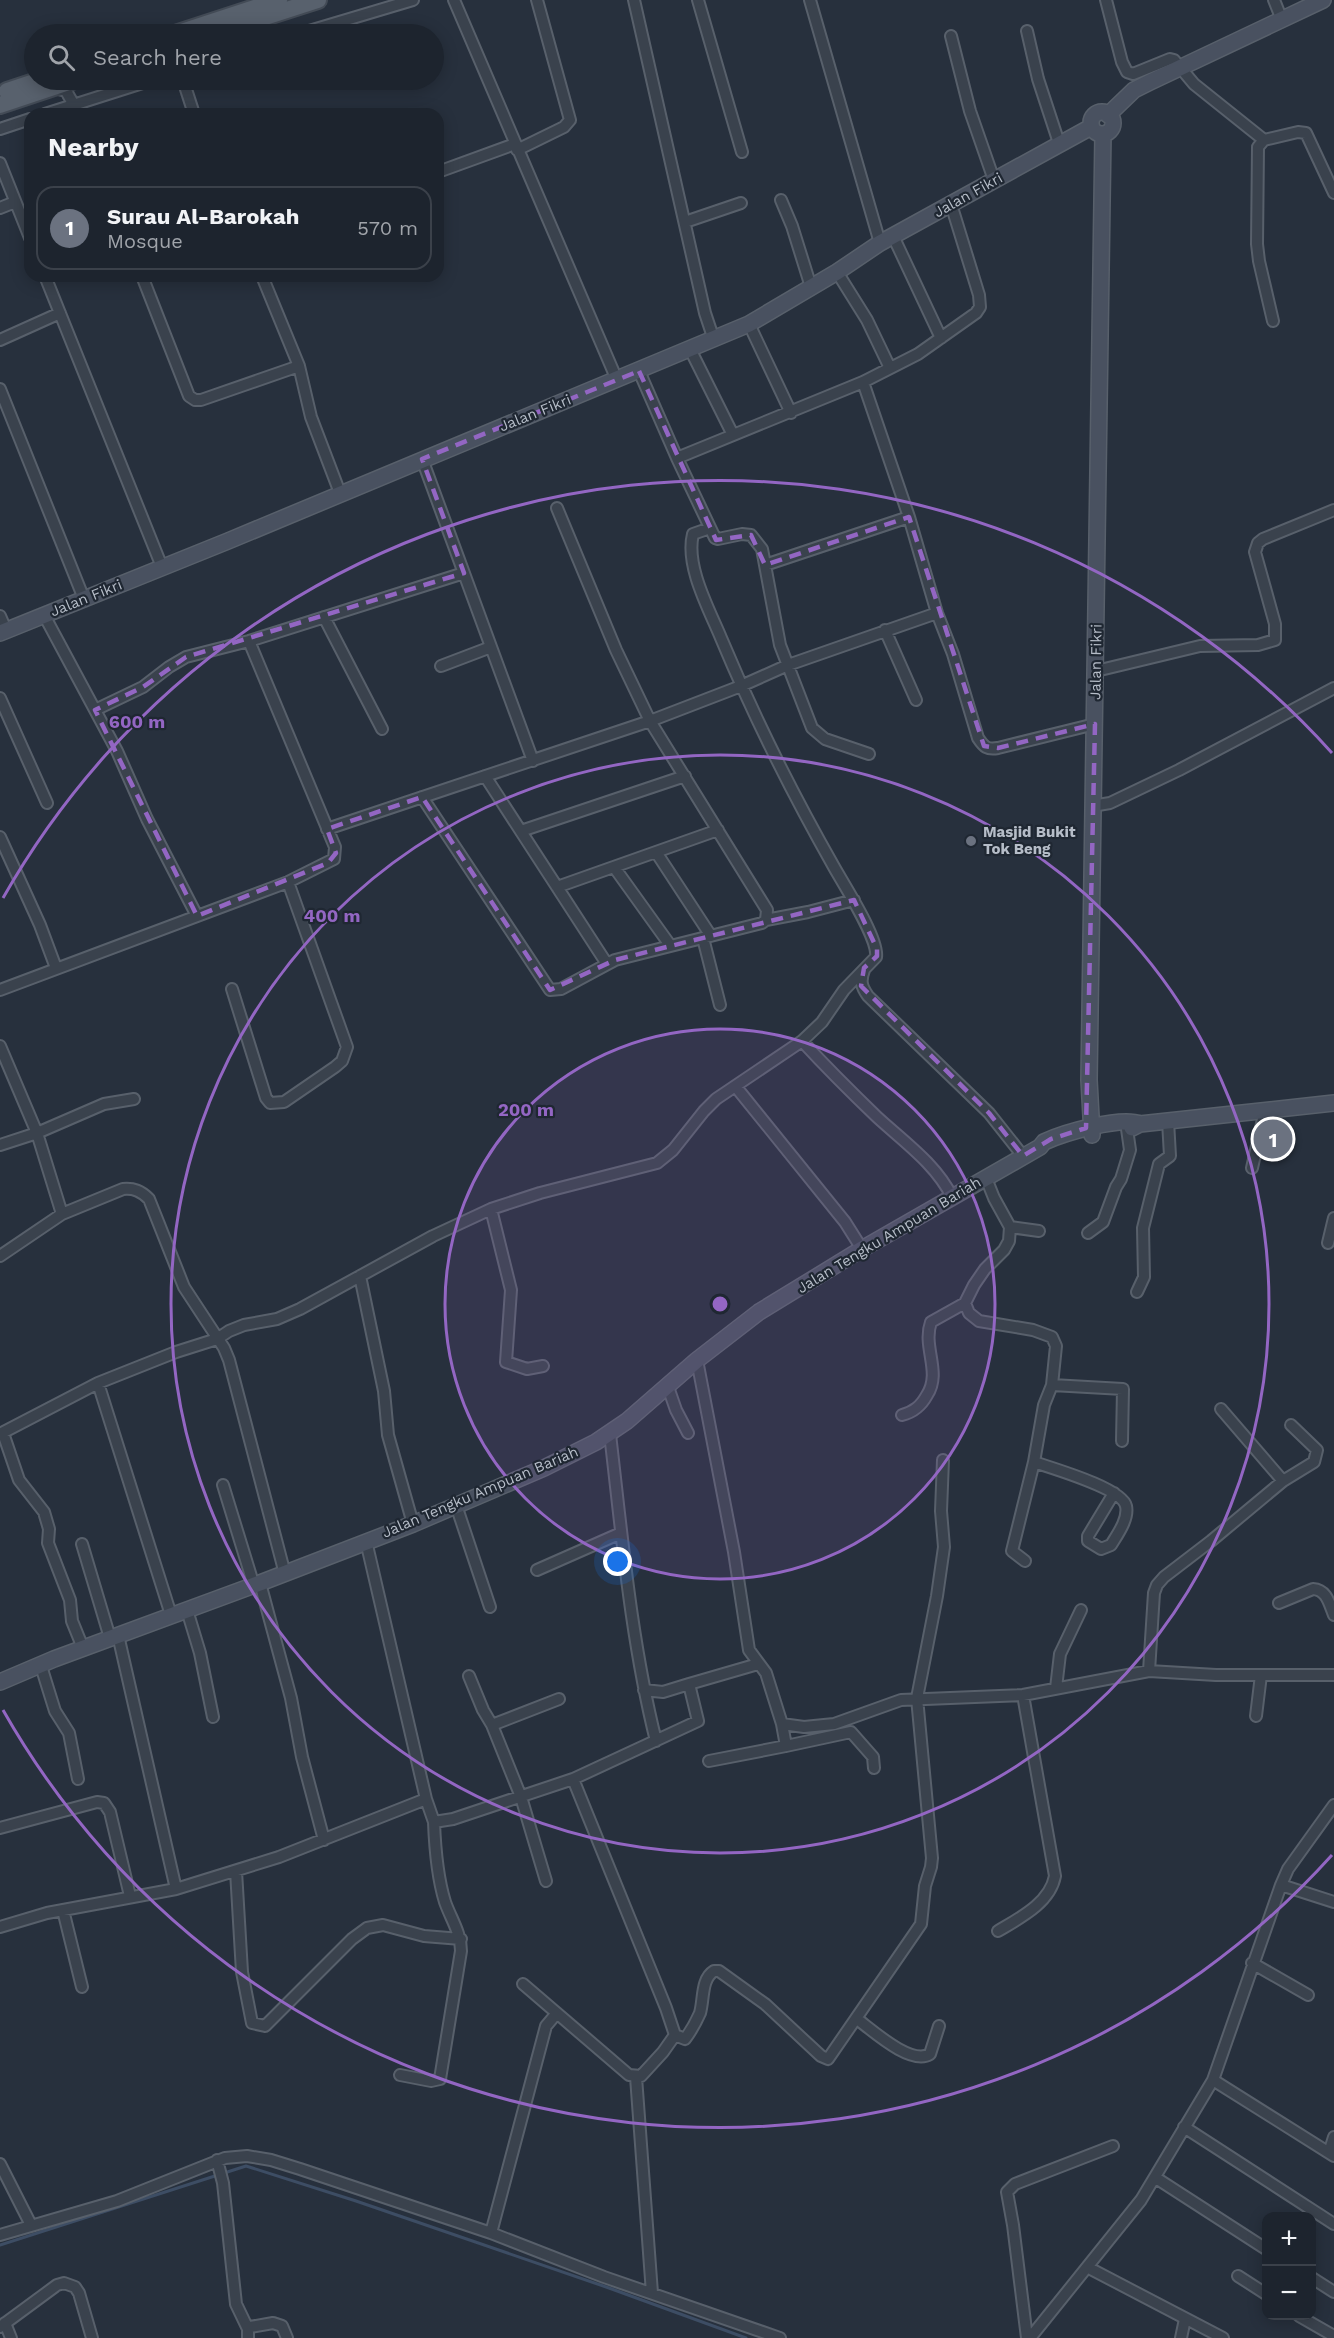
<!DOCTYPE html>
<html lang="en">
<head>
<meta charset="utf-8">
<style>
	:root { --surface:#1d242e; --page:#2a303a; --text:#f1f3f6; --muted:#a0a4aa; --line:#3b414a; --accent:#94b6ef }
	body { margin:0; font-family:"Work Sans",sans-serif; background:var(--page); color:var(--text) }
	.controls { position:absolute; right:18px; bottom:18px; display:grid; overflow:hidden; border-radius:12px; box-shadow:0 3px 15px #0003 }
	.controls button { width:54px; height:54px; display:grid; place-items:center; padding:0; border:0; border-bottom:2px solid var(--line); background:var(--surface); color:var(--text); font:30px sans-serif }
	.you { position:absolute; left:618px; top:1562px; width:21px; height:21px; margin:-15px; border:4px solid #fff; border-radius:50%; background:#1a73e8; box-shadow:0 0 0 9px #1a73e833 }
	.badge { display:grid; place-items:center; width:39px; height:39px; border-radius:50%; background:var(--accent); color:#fff; font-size:20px; font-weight:700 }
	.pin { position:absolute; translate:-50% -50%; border:3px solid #fff; box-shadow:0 2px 6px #0006 }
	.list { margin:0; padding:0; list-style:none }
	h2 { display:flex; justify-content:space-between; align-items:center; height:78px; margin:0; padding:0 24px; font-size:26px }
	h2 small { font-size:20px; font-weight:400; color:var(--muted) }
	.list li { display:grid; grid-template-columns:39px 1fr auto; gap:18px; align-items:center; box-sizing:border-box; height:84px; margin:0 12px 12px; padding:0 12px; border:2px solid var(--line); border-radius:18px }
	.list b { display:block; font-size:22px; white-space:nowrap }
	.list p { margin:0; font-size:20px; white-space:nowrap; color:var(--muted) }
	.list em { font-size:20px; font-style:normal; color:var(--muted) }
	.icon { flex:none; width:33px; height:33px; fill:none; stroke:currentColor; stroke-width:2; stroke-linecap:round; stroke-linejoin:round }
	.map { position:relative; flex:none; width:1334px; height:2338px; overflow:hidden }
	.search { position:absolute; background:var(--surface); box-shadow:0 3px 15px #0003; left:24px; top:24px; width:420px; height:66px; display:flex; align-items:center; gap:15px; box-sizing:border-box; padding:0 21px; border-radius:33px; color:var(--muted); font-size:22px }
	.panel { position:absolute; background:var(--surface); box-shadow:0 3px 15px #0003; left:24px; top:108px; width:420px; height:174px; border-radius:18px }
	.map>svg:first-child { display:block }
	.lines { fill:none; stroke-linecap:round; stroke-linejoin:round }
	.stream { stroke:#3d4d64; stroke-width:3 }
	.street-casing { stroke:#58606b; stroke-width:14 }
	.secondary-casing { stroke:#58606b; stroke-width:18 }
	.primary-casing { stroke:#434b56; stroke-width:20 }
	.street { stroke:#3a424d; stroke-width:10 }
	.secondary { stroke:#495160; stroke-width:15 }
	.primary { stroke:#58616d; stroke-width:16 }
	.marked { fill:none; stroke:#9366c3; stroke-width:4.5; stroke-dasharray:12 8; stroke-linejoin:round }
	.ring { fill:none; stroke:#9366c3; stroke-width:3 }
	.worship-dot { fill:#6b7280; stroke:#1f2732; stroke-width:2 }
	.labels { text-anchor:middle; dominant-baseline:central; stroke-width:4.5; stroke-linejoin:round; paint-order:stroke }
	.street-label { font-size:15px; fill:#b6bdc8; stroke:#1f2732 }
	.poi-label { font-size:15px; font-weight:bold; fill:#b6bdc8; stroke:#1f2732; text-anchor:start }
	.centre { fill:#9366c3; stroke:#1f2732; stroke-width:3 }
	.ring-label { font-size:18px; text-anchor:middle; font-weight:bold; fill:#9366c3; stroke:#1f2732; stroke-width:4.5; stroke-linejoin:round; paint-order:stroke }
</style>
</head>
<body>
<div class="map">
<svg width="1334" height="2338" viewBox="0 0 1334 2338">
	<rect width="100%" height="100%" fill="#27303d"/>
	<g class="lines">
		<path class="stream" d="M0 2245 246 2166 356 2201 609 2288 746 2338"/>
		<defs>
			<path id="street" d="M454 0 617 380
				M634 0 705 313 714 340
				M698 0 742 152
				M810 0 880 243
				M1106 0 1122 62 1127 72 1133 74 1170 59 1174 60 1194 84 1264 140 1298 132 1306 133 1334 193
				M1274 0 1282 20
				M1027 31 1038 79 1059 143
				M299 34 413 0
				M951 36 970 111 994 180
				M183 80 194 114
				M54 88 66 91 79 114
				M45 114 152 80
				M0 129 30 119
				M1264 140 1258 147 1257 244 1259 261 1273 321
				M517 150 564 127 570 120 537 0
				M0 163 30 238
				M438 172 515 144
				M781 200 792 226 811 287
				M0 208 15 202
				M685 222 741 203
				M893 236 941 338
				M837 272 867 320 890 368
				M45 276 162 567
				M142 276 189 396 195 400H201L299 366
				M262 276 299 366 311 417 340 493
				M749 324 791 413
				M0 340 60 313
				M690 349 733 435
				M639 371 677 458 715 538 718 539 742 534 751 535 762 549 780 645 812 728 825 739 869 754
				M863 382 909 517 937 613 953 654 978 738C984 747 987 750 998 748L1095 724
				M0 389 84 599
				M677 458 863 382 918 354 976 313 980 307 979 295 951 204
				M422 459 533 761
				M765 565 909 517
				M44 615 117 751 147 819 197 916
				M0 616 6 630
				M324 617 382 729
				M885 630 916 700
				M441 666 491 647
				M1096 671 1200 646 1258 645 1275 640V624L1255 552 1258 543 1263 539 1334 510
				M0 698 47 803
				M95 710 143 687 169 667 186 657 249 641 464 573
				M485 776 607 964
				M422 797 550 990 561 989 615 960 762 923 766 920 767 910 650 721 616 650 557 508
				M1092 806 1110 803 1179 770 1334 688
				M327 829 650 721 741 686 788 665 937 613
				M521 831 685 776
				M0 837 40 925 56 968
				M656 852 711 936
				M614 867 670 945
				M557 887 718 830
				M766 920 808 912 854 900
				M703 938 720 1005
				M864 970C860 981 861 986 868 996L989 1113 1023 1156
				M232 989 266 1098 270 1103 284 1102 335 1067 342 1061 347 1047 288 882
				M0 990 288 882 334 859 335 847 249 641
				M802 1041C826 1067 851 1092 877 1117 903 1141 936 1164 952 1197
				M0 1046 37 1133 62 1214
				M736 1087 845 1222 862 1249
				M0 1145 37 1133 104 1104 134 1099
				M1252 1168 1265 1110
				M491 1209 511 1290 506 1362 527 1369 543 1366
				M1010 1227 1039 1231
				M1088 1233 1103 1222 1116 1187 1121 1179 1130 1150 1127 1129
				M1328 1243 1334 1218
				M0 1256 62 1214 123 1189C134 1188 141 1191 149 1199L184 1287 224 1348 229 1360 285 1574
				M360 1276 384 1391 388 1435 413 1524
				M1137 1292 1144 1277 1143 1228 1159 1164 1170 1156 1168 1121
				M965 1303 969 1313 979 1321 1033 1330 1052 1337 1056 1346 1052 1385 1044 1405 1034 1462 1012 1551 1025 1561
				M697 1360 734 1552 749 1650 766 1673 782 1724 786 1746 709 1761
				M98 1383 171 1615
				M1052 1385 1123 1389 1122 1441
				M668 1387 676 1410 688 1433
				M1221 1409 1283 1481
				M902 1415C914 1412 921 1406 927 1395 942 1372 922 1347 931 1322L965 1303 974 1285 985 1269 1004 1250 1009 1241 1010 1227 994 1198 986 1178
				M3 1433 19 1480 44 1512 49 1529 48 1543 70 1600 72 1621 83 1648
				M0 1434 98 1383 176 1352 217 1339 229 1331 244 1325 277 1319 300 1309 433 1236 491 1209 540 1193 657 1163 673 1150 704 1111 716 1099 802 1041 822 1022 844 990 876 957C879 939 844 885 834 867 792 793 754 717 721 638 709 609 685 566 693 534L710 528
				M610 1434C622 1536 631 1641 656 1741
				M1034 1462C1051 1468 1122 1488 1126 1506 1129 1519 1117 1535 1111 1545L1101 1549 1088 1541V1536L1114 1493
				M223 1485 254 1586
				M456 1505 490 1607
				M366 1541 426 1799 434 1822 453 1819 573 1779 698 1721 689 1684 758 1664
				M82 1544 110 1638
				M537 1570 621 1533
				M260 1583 291 1698 302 1757 324 1840
				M1279 1603 1313 1589C1327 1590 1329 1603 1334 1615
				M187 1610 200 1653 213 1717
				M41 1666 55 1711 69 1733 78 1779
				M1149 1671 1154 1593 1157 1585 1164 1577 1211 1541 1283 1481 1314 1462 1317 1450 1291 1425
				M469 1676 483 1710 492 1725
				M1056 1688 1060 1654 1081 1610
				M644 1690 663 1692 689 1684
				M1256 1716 1261 1675
				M782 1724 804 1727 834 1724 901 1700 1023 1695 1149 1671 1216 1675H1334
				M786 1746 851 1732 873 1757 874 1768
				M0 1828 97 1802 104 1803 110 1812 130 1896
				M236 1871 242 1972 252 2023 265 2026 352 1939 367 1928 383 1925 424 1936 461 1939
				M546 1881 521 1797 492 1725 559 1699
				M1281 1885 1334 1902
				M176 1889 279 1857 426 1799
				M63 1910 82 1987
				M0 1927 47 1913 176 1889 118 1635
				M998 1931C1020 1918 1050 1903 1055 1876L1023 1695
				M1252 1963 1308 1995
				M523 1984 629 2075 641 2076 663 2052 675 2035 666 2008 573 1779
				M857 2019C872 2030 911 2066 930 2054L939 2026
				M675 2035 685 2039C691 2031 696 2022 700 2013 704 1999 701 1979 714 1971H719L765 2004 821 2056 828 2059 921 1924 925 1886 931 1867 932 1858 917 1698 937 1596 944 1547 941 1511 943 1460
				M400 2075 431 2081 440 2079 461 1951C461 1933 451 1919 445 1902 437 1876 435 1849 434 1822
				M636 2077 652 2293
				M1213 2080 1334 2156
				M1184 2127 1334 2224
				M1329 2153 1334 2137
				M217 2160 223 2183 236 2304 248 2329
				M0 2164 31 2225
				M1156 2178 1266 2249
				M491 2233 546 2026 557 2013
				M0 2235 117 2201 225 2158 247 2156 271 2160 300 2169 491 2233 604 2277 780 2338
				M1087 2267 1223 2338
				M1238 2276 1266 2294
				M1312 2278 1334 2292
				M1299 2316 1334 2336
				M5 2323 11 2338
				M0 2327 57 2285 64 2283 75 2287 79 2293 92 2338
				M248 2338V2329L250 2327 273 2323 282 2326 287 2338
				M1027 2338 1013 2225 1007 2192 1015 2184 1113 2146
				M1030 2338 1141 2200 1213 2080 1281 1885 1288 1869 1334 1805
				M1181 2338 1185 2319"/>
			<path id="secondary" d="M1091 123a11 11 0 1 1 22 0a11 11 0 1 1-22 0Z
				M1108 115 1134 90 1150 82 1323 0
				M0 633 228 541 749 324 837 272 880 243 1091 127
				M1132 1128 1140 1124 1334 1103
				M1092 1135 1089 1080 1103 134
				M0 1682 54 1659 260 1583 413 1524 544 1468 596 1442 627 1421 697 1360 759 1312 862 1249 1040 1147 1044 1142C1063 1133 1121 1116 1140 1124"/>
			<path id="primary" d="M175 34 279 0
				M212 34 318 0
				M7 91 40 80
				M0 105 75 80"/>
		</defs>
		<use href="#street" class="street-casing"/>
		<use href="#secondary" class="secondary-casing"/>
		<use href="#primary" class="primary-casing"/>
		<use href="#street" class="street"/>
		<use href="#secondary" class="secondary"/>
		<use href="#primary" class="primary"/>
	</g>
	<path class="marked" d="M639 371 716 540 751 535 765 565 909 517 984 746 998 748 1095 724 1086 1128 1051 1139 1023 1156 989 1113 861 986 864 968 877 956V949L854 900 615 960 550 990 422 797 327 829 336 853 328 863 197 916 95 710 143 687 186 657 464 573 422 459Z"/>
	<circle cx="720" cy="1304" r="275" fill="#9366c3" fill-opacity=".12"/>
	<g class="ring">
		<circle cx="720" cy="1304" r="275"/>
		<circle cx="720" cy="1304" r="549"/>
		<path d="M1332 1855A824 824 0 0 1 3 1710M3 898A824 824 0 0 1 1332 753"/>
	</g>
	<circle class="worship-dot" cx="971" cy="841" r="6"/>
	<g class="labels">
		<g class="street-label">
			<text transform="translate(968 195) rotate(-29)">Jalan Fikri</text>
			<text transform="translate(535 413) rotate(-22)">Jalan Fikri</text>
			<text transform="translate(86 598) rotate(-22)">Jalan Fikri</text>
			<text transform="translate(1096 662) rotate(-89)">Jalan Fikri</text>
			<text transform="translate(889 1235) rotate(-31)">Jalan Tengku Ampuan Bariah</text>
			<text transform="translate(480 1492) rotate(-23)">Jalan Tengku Ampuan Bariah</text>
		</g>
		<g class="poi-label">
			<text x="983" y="832">Masjid Bukit<tspan x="983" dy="17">Tok Beng</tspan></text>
		</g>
	</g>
	<circle cx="720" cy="1304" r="9" class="centre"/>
	<g class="ring-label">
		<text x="137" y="728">600 m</text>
		<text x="332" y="922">400 m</text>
		<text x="526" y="1116">200 m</text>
	</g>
</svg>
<div class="controls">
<button>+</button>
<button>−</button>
</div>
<div class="you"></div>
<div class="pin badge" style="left:1273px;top:1139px;background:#6b7280">1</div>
<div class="search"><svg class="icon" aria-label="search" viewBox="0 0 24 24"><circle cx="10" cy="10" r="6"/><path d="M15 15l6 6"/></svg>Search here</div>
<section class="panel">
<h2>Nearby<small></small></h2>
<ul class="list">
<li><span class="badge" style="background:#6b7280">1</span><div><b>Surau Al-Barokah</b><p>Mosque</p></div><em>570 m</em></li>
</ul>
</section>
</div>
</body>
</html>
